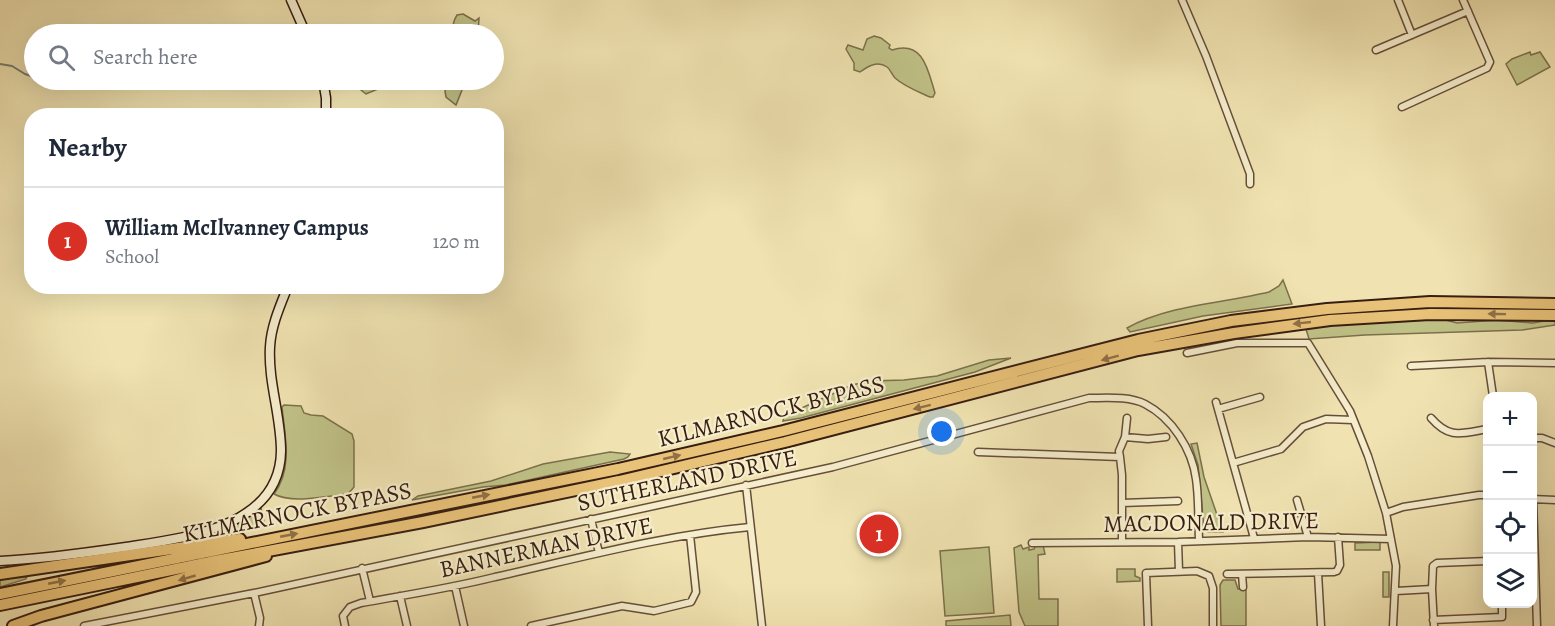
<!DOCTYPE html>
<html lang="en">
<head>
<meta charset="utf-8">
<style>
	:root { --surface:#fff; --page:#f6f6f7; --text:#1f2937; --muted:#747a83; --line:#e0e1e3; --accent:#d93025 }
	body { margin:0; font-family:Alegreya,serif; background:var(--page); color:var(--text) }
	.controls { position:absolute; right:18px; bottom:18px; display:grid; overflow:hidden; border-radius:12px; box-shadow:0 6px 24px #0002 }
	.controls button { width:54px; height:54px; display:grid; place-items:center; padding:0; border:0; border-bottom:2px solid var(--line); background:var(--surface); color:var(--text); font:30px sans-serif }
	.you { position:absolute; left:942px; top:432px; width:21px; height:21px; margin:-15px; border:4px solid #fff; border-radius:50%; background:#1a73e8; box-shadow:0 0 0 9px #1a73e833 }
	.badge { display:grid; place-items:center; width:39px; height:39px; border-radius:50%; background:var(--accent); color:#fff; font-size:20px; font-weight:700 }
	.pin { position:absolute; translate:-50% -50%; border:3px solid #fff; box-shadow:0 2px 6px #0006 }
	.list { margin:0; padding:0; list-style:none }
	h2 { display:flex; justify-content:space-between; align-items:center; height:78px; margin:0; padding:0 24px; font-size:26px }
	h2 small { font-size:20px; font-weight:400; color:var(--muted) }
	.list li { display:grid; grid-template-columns:39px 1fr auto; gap:18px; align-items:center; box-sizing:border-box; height:108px; padding:0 24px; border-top:2px solid var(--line) }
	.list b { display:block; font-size:22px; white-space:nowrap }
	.list p { margin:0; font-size:20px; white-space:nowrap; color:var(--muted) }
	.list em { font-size:20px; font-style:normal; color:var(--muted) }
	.icon { flex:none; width:33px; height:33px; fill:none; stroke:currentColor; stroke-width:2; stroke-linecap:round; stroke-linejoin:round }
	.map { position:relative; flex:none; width:1555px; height:626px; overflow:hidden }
	.search { position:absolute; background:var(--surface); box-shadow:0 6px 24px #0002; left:24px; top:24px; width:480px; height:66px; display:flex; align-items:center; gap:15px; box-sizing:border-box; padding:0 21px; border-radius:33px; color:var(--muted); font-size:22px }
	.panel { position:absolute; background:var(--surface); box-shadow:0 6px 24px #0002; left:24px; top:108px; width:480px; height:186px; border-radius:24px }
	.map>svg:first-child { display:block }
	.green { fill:#c0c287; stroke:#7c704c; stroke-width:1.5 }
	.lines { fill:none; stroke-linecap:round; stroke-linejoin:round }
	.stream { stroke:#747d73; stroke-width:2 }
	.street-casing { stroke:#664f3a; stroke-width:9 }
	.secondary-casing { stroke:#381e12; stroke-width:11 }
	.highway-casing { stroke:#381e12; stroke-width:14 }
	.street { stroke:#f5edcc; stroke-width:6 }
	.secondary { stroke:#f5edcc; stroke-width:8 }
	.highway { stroke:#e8c278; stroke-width:10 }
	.oneway { fill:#907045 }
	.labels { text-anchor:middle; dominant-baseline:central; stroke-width:4.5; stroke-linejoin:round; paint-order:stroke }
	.street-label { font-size:24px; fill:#381e12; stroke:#f5edcc }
</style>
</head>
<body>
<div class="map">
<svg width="1555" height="626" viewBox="0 0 1555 626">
	<rect width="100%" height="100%" fill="#f0e3b1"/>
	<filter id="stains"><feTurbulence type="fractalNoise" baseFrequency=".00333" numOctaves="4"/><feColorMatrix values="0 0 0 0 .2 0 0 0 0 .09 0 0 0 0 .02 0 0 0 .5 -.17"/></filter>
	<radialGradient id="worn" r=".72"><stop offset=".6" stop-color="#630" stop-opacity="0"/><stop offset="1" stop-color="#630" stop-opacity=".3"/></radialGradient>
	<path class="green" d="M463 14 475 21 479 18 478 34H449C454 29 452 22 457 15Z
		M874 36 881 38 890 45 889 48 892 50C924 40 928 71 935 93L933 97H930C919 92 905 87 895 78 892 75 890 69 887 67 877 60 867 67 860 72L854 70V63L846 49 848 45 863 50 867 39Z
		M1530 52 1531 55 1540 52 1550 67 1517 85 1506 64 1512 59Z
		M357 80H369L370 82 379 80H400L366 94 361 90Z
		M449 80H466L456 105 446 97 445 91Z
		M1283 280 1292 304 1203 316 1130 332 1127 328C1168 305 1224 303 1269 292L1279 286Z
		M1434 317 1457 323 1497 320 1533 323 1555 319V325L1522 330 1365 335 1309 339 1305 326Z
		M1011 358 975 372 801 418 783 421 784 416 852 385 870 381 904 380 937 376 989 360Z
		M284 405 301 406 304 413 311 415 323 416 352 434 354 441V487L348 494C329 496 291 504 274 494 293 469 285 436 282 407Z
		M1197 443 1204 477 1223 532H1208L1204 528 1198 465 1191 444Z
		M610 452 630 454 628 457 624 459 506 485 483 487 412 500 418 496 491 481 543 464Z
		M261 508 265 526 224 535 223 530 226 527Z
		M1380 542V550H1355V543Z
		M1021 545 1023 549 1029 547V550L1034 549 1036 545H1043L1045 554 1038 555 1039 599H1058V626H1025L1019 612 1014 548Z
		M989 547 994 613 945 616 940 551Z
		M1117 569H1135V576L1140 578V581L1117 582Z
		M1383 572H1389V597H1383Z
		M27 577 26 579 0 587V579Z
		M1223 580H1235L1238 589H1246V626H1221L1220 585Z
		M1010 615 1011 626H946V621Z"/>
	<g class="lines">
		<path class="stream" d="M0 64 12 66 25 74 34 77"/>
		<defs>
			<path id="street" d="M1182 0 1206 56 1250 174V184
				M1398 0 1412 35
				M1376 50 1468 11
				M1402 107 1487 68 1490 62 1463 0
				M1187 353 1237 343H1308L1350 411 1368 456 1386 513 1396 566 1393 626
				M1488 362 1493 396
				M1411 366 1488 362 1555 363
				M1216 402 1254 538
				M1218 409 1260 397
				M1431 418C1450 440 1462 433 1488 429
				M1125 437 1148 439 1166 437
				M1532 438H1542L1555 443
				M978 452 1120 457 1122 475V542
				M1120 457 1119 451 1125 437 1127 418
				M1233 463 1281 449 1303 427 1326 419 1353 420
				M746 485 762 626
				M1532 499 1555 500
				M1533 499 1537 626
				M1297 500 1308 537
				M1122 503 1178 501
				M1386 513 1403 507 1479 495H1488
				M591 519 599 553
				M1178 542 1179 571
				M1032 543 1178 542 1308 537 1391 539
				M362 568 370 601
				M1318 573 1321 626
				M1227 574 1334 572 1337 571 1340 565 1338 537
				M1242 574 1243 587
				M455 586 464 626
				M1396 591 1432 589
				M254 593 260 618 259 626
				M400 596 407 626
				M1433 620 1502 617V604
				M84 626 254 593 833 467 1089 398C1107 398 1129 396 1145 404 1172 418 1192 449 1196 479 1199 499 1198 519 1199 539
				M345 626 343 616 350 607 361 603C406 595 451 588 495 577 580 558 664 535 750 527
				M531 626 622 606 654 611 691 602 696 592 690 535
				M1148 626 1146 573 1197 571 1209 576 1213 588V626
				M1434 626 1432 589 1433 566 1437 563 1488 561"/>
			<path id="secondary" d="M291 0 306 34
				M323 80 326 98V116
				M0 561C42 559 85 553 126 547 184 538 280 528 281 451 281 416 268 382 270 347 271 326 280 306 288 286"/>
			<path id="highway" d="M0 574 240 539
				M0 594 618 469 783 431 1138 340 1231 321 1327 309 1430 302 1555 304
				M0 605 215 561 423 522 619 481 785 442 1138 350 1234 333 1330 320 1430 314 1555 315
				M13 626 41 616 266 556"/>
		</defs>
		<use href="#street" class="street-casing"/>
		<use href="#secondary" class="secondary-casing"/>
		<use href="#highway" class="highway-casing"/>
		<use href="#street" class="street"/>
		<use href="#secondary" class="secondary"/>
		<use href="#highway" class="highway"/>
	</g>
	<defs><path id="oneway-solid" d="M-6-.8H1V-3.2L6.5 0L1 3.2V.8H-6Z" transform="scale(1.5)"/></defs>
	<g class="oneway">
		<use href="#oneway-solid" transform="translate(1497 314) rotate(-179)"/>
		<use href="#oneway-solid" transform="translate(1302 323) rotate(174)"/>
		<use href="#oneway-solid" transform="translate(1110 358) rotate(165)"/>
		<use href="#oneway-solid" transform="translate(922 407) rotate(166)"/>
		<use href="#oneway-solid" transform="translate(672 457) rotate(-13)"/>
		<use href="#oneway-solid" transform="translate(481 496) rotate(-11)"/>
		<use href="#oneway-solid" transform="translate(289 535) rotate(-11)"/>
		<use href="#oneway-solid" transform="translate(187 578) rotate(164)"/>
		<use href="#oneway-solid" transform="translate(57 582) rotate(-11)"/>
	</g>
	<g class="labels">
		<g class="street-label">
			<text transform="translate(771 411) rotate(-14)">KILMARNOCK BYPASS</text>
			<text transform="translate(687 480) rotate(-12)">SUTHERLAND DRIVE</text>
			<text transform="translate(297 512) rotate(-11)">KILMARNOCK BYPASS</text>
			<text transform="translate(1211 522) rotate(-1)">MACDONALD DRIVE</text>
			<text transform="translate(546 547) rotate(-12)">BANNERMAN DRIVE</text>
		</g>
	</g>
	<rect width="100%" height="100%" filter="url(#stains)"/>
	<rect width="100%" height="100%" fill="url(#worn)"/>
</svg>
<div class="controls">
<button>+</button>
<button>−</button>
<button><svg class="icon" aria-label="locate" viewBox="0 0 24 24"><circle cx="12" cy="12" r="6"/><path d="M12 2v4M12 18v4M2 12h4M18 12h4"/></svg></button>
<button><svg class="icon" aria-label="layers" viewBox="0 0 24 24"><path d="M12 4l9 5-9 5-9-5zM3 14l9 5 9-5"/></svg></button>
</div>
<div class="you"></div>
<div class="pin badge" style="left:879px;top:534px">1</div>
<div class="search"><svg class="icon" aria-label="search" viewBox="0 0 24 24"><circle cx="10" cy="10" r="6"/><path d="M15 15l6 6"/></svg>Search here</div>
<section class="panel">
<h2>Nearby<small></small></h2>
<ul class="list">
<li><span class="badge">1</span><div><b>William McIlvanney Campus</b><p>School</p></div><em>120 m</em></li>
</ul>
</section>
</div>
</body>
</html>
